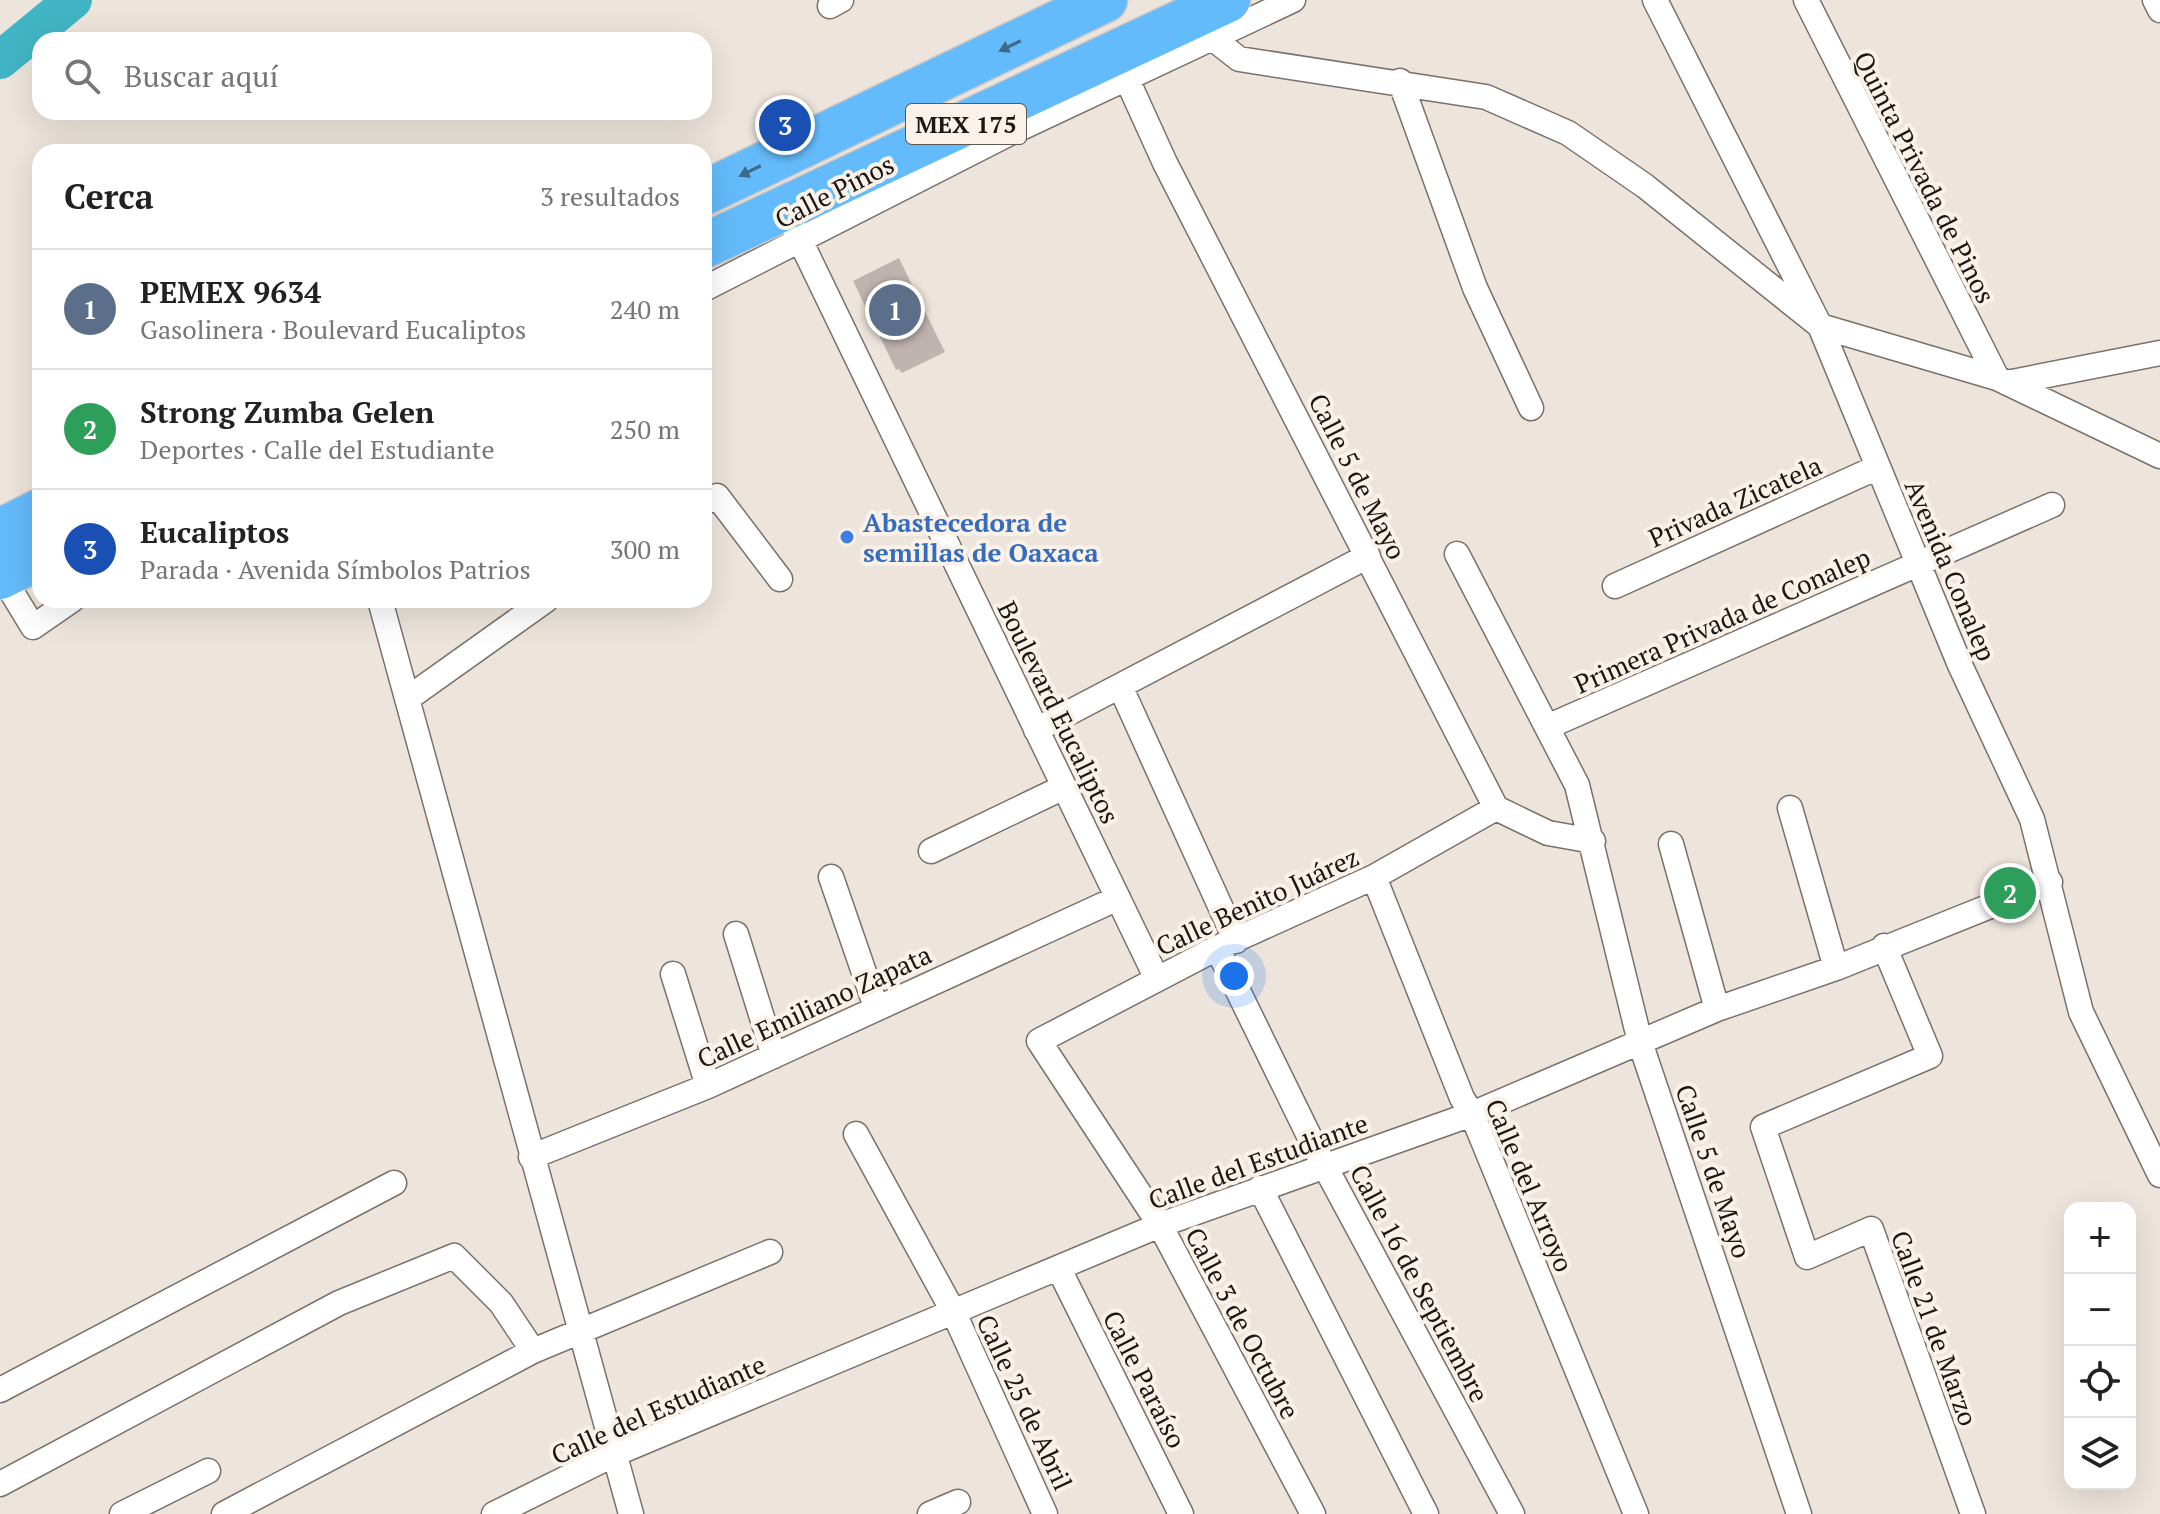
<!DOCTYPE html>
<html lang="es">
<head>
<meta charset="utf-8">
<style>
	:root { --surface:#fff; --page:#f6f6f6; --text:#222; --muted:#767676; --line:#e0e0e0; --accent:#111827 }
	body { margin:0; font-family:"PT Serif",serif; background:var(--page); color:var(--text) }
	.controls { position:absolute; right:24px; bottom:24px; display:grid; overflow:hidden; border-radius:16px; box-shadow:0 8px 32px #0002 }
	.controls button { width:72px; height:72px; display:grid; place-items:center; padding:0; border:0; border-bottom:2px solid var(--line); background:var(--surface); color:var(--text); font:40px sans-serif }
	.you { position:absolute; left:1234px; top:976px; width:28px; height:28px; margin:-20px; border:6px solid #fff; border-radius:50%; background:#1a73e8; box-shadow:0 0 0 12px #1a73e833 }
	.badge { display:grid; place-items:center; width:52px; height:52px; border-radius:50%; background:var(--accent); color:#fff; font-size:26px; font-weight:700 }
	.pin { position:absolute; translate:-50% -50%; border:4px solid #fff; box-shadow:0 2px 8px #0006 }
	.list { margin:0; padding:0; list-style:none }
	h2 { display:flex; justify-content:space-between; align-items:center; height:104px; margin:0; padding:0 32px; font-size:34px }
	h2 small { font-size:26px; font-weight:400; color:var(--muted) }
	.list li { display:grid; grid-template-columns:52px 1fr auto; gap:24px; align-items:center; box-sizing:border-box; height:120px; padding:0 32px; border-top:2px solid var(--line) }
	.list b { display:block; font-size:30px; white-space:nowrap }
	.list p { margin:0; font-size:26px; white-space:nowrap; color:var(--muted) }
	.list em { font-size:26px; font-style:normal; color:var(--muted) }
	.icon { flex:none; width:44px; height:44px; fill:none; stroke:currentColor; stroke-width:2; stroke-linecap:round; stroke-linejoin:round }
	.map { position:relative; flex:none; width:2160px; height:1514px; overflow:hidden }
	.search { position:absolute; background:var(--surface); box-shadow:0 8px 32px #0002; left:32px; top:32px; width:680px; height:88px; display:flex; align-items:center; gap:20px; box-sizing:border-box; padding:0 28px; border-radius:24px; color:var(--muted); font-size:30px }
	.panel { position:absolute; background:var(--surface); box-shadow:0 8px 32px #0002; left:32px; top:144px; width:680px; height:464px; border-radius:24px }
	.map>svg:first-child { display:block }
	.shadow { fill:#0003 }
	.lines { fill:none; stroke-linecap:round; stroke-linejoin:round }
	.river { stroke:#41b5c5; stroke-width:38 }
	.building { fill:#bfb3b0 }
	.street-casing { stroke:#79716a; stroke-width:27 }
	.highway-casing { stroke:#c8c7c7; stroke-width:47 }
	.street { stroke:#fff; stroke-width:24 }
	.highway { stroke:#64bbfb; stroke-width:44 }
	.oneway { fill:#3f6988 }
	.shop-dot { fill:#3f7fe0; stroke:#faf2e9; stroke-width:3 }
	.labels { text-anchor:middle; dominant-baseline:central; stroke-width:8; stroke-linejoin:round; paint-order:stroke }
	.shield { fill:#faf2e9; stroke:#5d5954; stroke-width:2 }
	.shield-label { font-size:24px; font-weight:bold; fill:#1a1714 }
	.street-label { font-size:26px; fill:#1a1714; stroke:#faf2e9 }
	.shop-label { font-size:26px; font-weight:bold; fill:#366cbe; stroke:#faf2e9; text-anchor:start }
</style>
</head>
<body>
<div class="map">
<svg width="2160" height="1514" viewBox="0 0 2160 1514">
	<rect width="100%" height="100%" fill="#ede5dc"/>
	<path class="shadow" d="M899 261 945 352 902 373 898 368Z"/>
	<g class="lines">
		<path class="river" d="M0 60 73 0"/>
	</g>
	<path class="building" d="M899 258 942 347 896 370 853 281Z"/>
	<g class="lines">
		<defs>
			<path id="street" d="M1655 0 1820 326 1960 665 2032 819 2081 1012 2160 1175
				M1806 0 1997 378
				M2155 0 2160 10
				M830 6 841 0
				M1211 37 1239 59 1486 97 1568 133 1645 186 1820 326 1997 378 2160 456
				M1126 77 1165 163 1496 808 1548 833 1593 841
				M1400 81 1475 288 1531 408
				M785 209 1157 979
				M704 289 1008 134 1293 0
				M2007 383 2160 353
				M704 503 717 496 780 579
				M1457 554 1577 785 1640 1042 1799 1514
				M2 576 33 627 72 600
				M1615 586 1878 467
				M380 600 631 1514
				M1120 686 1236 941
				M407 699 546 600
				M1547 727 2052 505
				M1036 730 1368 556
				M1790 808 1836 968
				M1671 844 1717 1009
				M931 851 1064 787
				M831 877 876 1007
				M1374 877 1462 1098 1472 1114 1636 1514
				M736 934 774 1056
				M1884 946 1930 1056 1763 1127 1807 1257 1871 1229 1973 1514
				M1217 948 1314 1146 1512 1514
				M673 974 708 1086
				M856 1134 954 1313 1045 1514
				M531 1157 708 1086 1118 898
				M1260 1188 1426 1514
				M1059 1269 1181 1514
				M0 1390 394 1183
				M0 1484 339 1303 454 1256 501 1303 533 1351
				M122 1514 208 1471
				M224 1514 533 1351 770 1252
				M494 1514 617 1453 1160 1225 1472 1114 1717 1009 1836 968 2050 882
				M930 1514 958 1502
				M1313 1514 1160 1225 1039 1041 1217 948 1374 877 1496 808"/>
			<path id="highway" d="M704 193 1105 0
				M704 246 1228 0
				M0 531 40 511
				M0 577 40 557"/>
		</defs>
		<use href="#street" class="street-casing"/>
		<use href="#highway" class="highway-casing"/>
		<use href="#street" class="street"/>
		<use href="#highway" class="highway"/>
	</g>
	<defs><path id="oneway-solid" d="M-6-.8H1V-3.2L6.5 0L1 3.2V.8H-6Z" transform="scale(2)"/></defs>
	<g class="oneway">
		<use href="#oneway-solid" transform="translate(1010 46) rotate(154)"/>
		<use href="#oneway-solid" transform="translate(750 171) rotate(154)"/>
	</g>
	<circle class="shop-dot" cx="847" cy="537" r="8"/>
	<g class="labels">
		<rect class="shield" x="906" y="104" width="120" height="40" rx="6"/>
		<g class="shield-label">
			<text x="966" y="124">MEX 175</text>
		</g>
		<g class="street-label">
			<text transform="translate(1925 177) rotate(63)">Quinta Privada de Pinos</text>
			<text transform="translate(834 191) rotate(-27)">Calle Pinos</text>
			<text transform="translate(1358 476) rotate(63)">Calle 5 de Mayo</text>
			<text transform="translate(1735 501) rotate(-24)">Privada Zicatela</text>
			<text transform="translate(1951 570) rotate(67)">Avenida Conalep</text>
			<text transform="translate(1722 620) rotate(-24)">Primera Privada de Conalep</text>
			<text transform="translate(1059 712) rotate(64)">Boulevard Eucaliptos</text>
			<text transform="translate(1257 901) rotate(-25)">Calle Benito Juárez</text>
			<text transform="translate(814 1006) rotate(-25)">Calle Emiliano Zapata</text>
			<text transform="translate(1258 1161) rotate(-20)">Calle del Estudiante</text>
			<text transform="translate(1714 1171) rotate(71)">Calle 5 de Mayo</text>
			<text transform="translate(1530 1185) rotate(67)">Calle del Arroyo</text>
			<text transform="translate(1420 1283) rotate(62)">Calle 16 de Septiembre</text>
			<text transform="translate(1243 1323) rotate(62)">Calle 3 de Octubre</text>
			<text transform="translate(1935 1328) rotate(70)">Calle 21 de Marzo</text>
			<text transform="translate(1145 1379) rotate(63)">Calle Paraíso</text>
			<text transform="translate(1025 1402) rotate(65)">Calle 25 de Abril</text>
			<text transform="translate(658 1409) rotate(-24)">Calle del Estudiante</text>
		</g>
		<g class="shop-label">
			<text x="863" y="522">Abastecedora de<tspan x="863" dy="30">semillas de Oaxaca</tspan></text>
		</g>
	</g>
</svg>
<div class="controls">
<button>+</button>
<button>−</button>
<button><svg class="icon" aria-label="locate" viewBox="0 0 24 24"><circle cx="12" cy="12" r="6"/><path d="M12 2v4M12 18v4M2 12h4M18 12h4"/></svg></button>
<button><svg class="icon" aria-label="layers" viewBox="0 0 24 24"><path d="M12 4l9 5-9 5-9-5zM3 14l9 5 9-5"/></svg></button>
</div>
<div class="you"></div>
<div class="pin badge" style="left:895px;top:310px;background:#5c6f8a">1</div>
<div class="pin badge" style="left:2010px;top:893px;background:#2e9e5b">2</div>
<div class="pin badge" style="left:785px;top:125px;background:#1a4fb4">3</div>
<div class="search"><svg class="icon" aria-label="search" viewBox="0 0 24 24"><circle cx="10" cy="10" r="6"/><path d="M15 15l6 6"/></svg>Buscar aquí</div>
<section class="panel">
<h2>Cerca<small>3 resultados</small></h2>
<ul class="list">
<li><span class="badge" style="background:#5c6f8a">1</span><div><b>PEMEX 9634</b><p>Gasolinera · Boulevard Eucaliptos</p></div><em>240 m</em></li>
<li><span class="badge" style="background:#2e9e5b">2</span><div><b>Strong Zumba Gelen</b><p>Deportes · Calle del Estudiante</p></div><em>250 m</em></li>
<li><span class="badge" style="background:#1a4fb4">3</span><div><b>Eucaliptos</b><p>Parada · Avenida Símbolos Patrios</p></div><em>300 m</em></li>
</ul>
</section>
</div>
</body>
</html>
